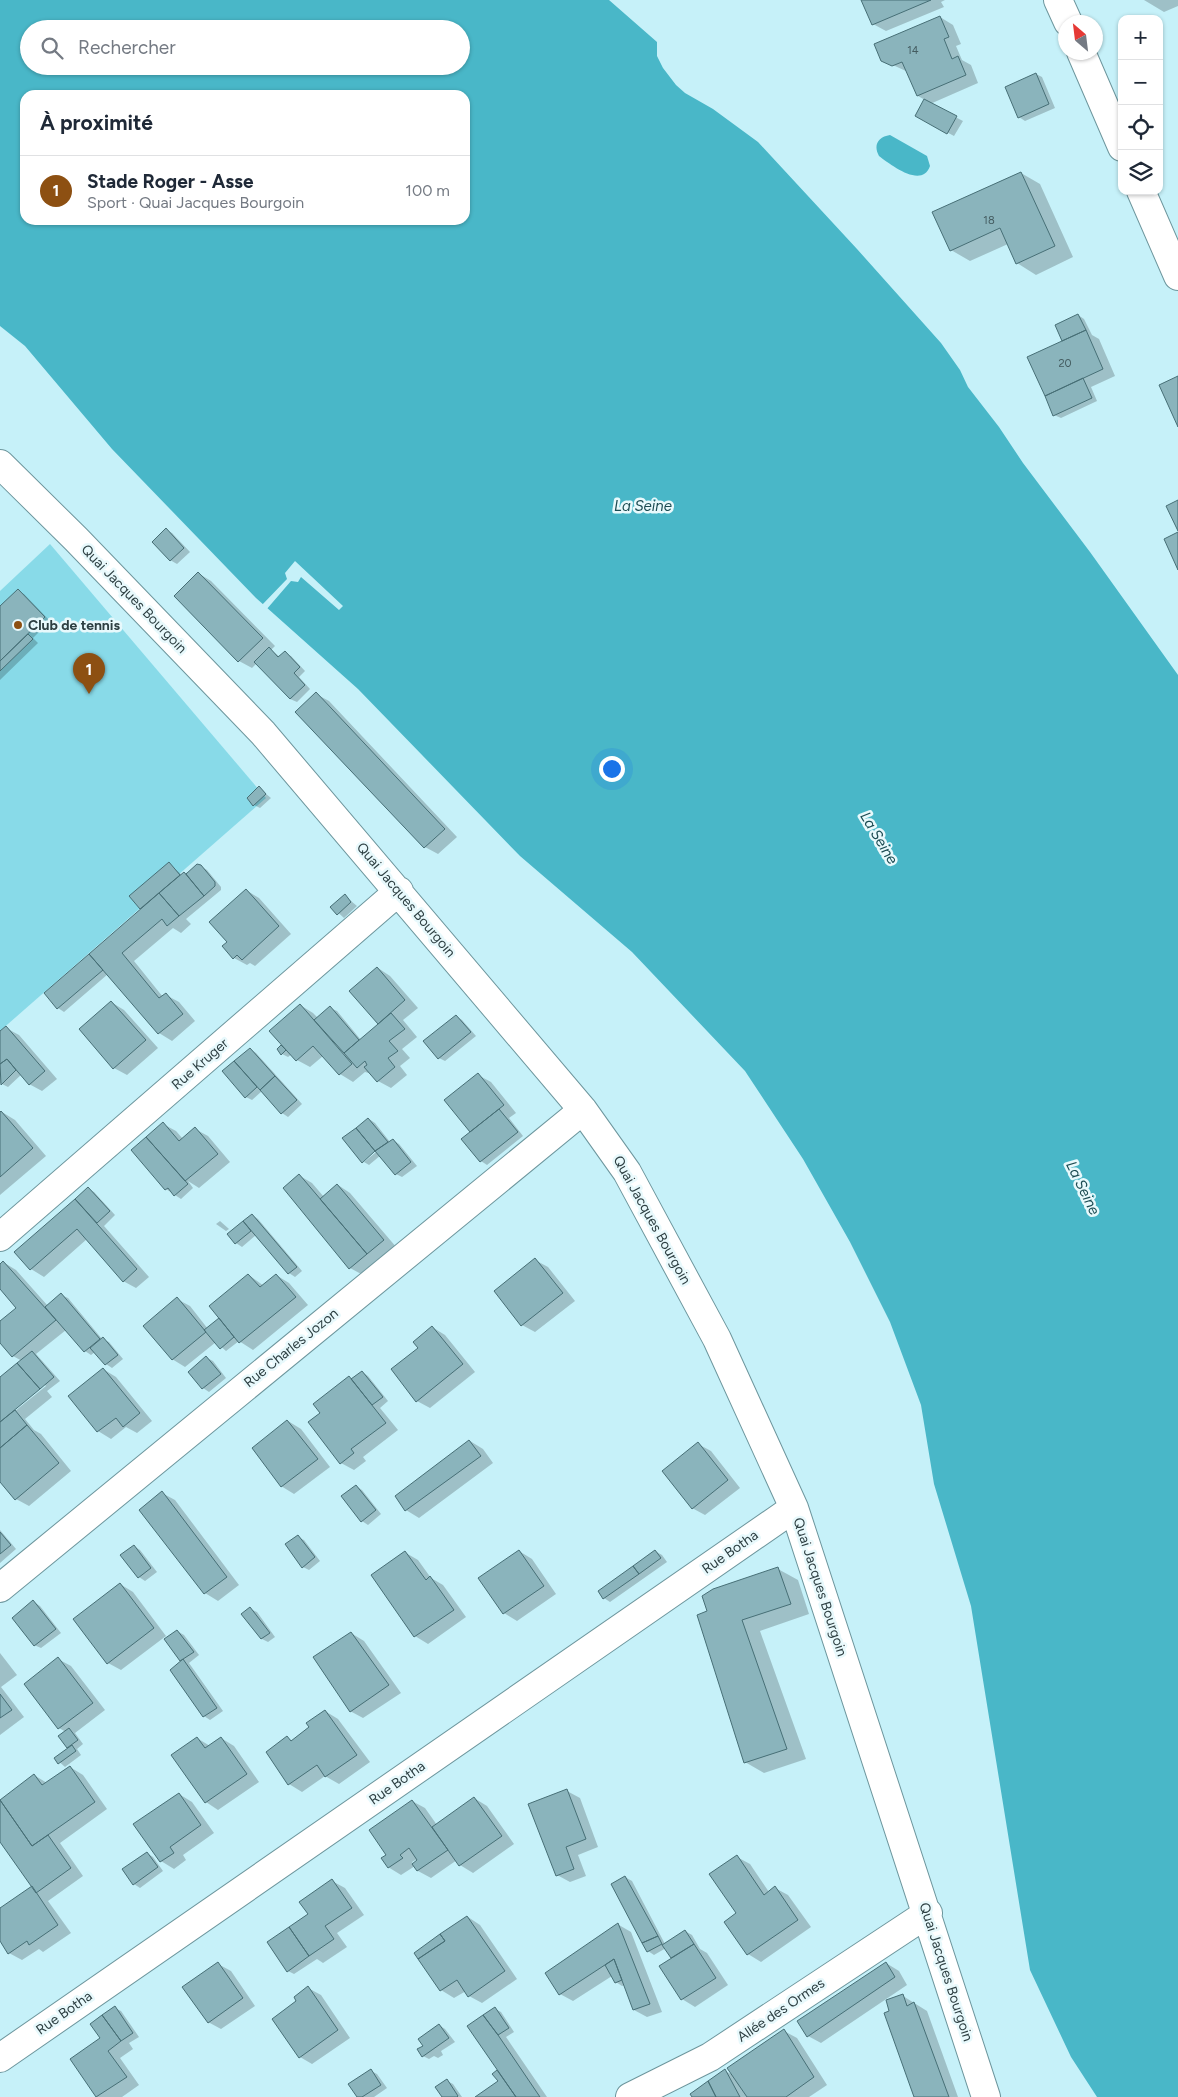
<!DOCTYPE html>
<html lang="fr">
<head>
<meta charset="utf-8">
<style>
	:root { --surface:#fff; --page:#f6f6f7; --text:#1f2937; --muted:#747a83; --line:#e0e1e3; --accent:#8d5012 }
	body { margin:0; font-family:Figtree,sans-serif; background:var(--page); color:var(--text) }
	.controls { position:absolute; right:15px; top:15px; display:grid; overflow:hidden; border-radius:10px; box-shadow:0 1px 4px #0004 }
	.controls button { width:45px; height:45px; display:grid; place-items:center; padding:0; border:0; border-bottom:1px solid var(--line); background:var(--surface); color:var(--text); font:25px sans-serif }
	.compass { position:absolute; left:1058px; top:15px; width:45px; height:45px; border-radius:50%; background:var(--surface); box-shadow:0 1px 4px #0004; rotate:332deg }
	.you { position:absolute; left:611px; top:768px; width:18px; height:18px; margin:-12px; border:4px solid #fff; border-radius:50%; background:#1a73e8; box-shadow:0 0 0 8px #1a73e833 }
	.badge { display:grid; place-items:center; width:32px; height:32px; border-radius:50%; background:var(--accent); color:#fff; font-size:16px; font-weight:700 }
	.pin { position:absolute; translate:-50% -41px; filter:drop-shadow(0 1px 2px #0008) }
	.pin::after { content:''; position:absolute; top:26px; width:18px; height:15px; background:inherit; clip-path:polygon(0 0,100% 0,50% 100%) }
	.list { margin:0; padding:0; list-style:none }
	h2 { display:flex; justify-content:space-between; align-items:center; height:65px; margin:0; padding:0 20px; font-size:21px }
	h2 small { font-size:16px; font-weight:400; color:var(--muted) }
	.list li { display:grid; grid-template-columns:32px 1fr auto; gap:15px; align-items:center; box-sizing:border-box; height:70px; padding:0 20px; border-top:1px solid var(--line) }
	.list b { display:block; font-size:19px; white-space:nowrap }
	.list p { margin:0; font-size:16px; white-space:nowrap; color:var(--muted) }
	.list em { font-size:16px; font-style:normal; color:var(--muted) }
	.icon { flex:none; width:28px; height:28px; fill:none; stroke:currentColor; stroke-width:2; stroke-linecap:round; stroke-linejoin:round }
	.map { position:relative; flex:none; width:1178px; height:2097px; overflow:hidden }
	.search { position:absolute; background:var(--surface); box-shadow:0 1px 4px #0004; left:20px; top:20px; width:450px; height:55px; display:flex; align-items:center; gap:12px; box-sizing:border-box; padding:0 18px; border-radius:28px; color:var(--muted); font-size:19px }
	.panel { position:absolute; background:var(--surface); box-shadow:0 1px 4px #0004; left:20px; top:90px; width:450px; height:135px; border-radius:15px }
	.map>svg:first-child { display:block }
	.green { fill:#88dae8 }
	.water { fill:#49b7c8; fill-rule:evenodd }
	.pier { fill:#c6f1f9 }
	.shadow { fill:#0003; fill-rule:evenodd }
	.building { fill:#8ab4bc; stroke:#476f76 }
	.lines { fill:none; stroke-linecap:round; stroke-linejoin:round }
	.minor-casing { stroke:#6d969d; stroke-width:30 }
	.tertiary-casing { stroke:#6d969d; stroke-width:30 }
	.minor { stroke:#fff; stroke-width:28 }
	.tertiary { stroke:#fff; stroke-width:28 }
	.poi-dot { fill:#8d5012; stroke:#e8f9fc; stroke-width:2 }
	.labels { text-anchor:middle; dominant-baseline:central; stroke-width:5; stroke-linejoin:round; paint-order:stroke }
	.number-label { font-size:11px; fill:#445c60 }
	.street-label { font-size:14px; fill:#2d3f42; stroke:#e8f9fc }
	.poi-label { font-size:14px; font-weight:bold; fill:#2d3f42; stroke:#e8f9fc; text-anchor:start }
	.water-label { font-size:15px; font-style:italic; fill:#1b4b52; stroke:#e8f9fc }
</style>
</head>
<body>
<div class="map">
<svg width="1178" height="2097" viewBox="0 0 1178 2097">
	<rect width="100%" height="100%" fill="#c6f1f9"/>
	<path class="green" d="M50 544 266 798 0 1031V591Z"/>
	<path class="water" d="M0 0H609L657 42V56L663 68 676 85 685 93 713 109 758 142 857 249 941 343 960 370 968 387 999 427 1023 463 1090 552 1178 675V2097H1097L1071 2057 1030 1970 971 1606 934 1484 921 1405 890 1322 850 1242 803 1159 745 1071 632 952 520 856 358 689 256 598 112 449 25 346 0 326ZM29 29H461V66H29ZM25 95H465V220H25Z
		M890 135 927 156 930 166C922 189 891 165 879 156 873 145 878 137 890 135Z"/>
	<path class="pier" d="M295 561 343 606 339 610 301 577 298 582 291 581 266 610 261 606 287 579 285 573Z"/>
	<path class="shadow" d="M863 0H945L941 2 944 7 886 31 873 24Z
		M1144 0H1178V6L1164 12Z
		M940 17 953 25 961 44 956 46 962 60 971 65 978 83 930 104 963 121 954 136 917 116 925 100 918 96 908 72 882 60Z
		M1036 74 1042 77 1055 108 1025 121 1019 117Z
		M1021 173 1040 184 1073 257 1036 275 1017 263 1008 244 970 261 951 250Z
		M1078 315 1084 319 1092 335 1099 339 1115 376 1091 387 1097 401 1061 418 1054 415 1065 341Z
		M166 530 172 533 190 552 177 564 170 560Z
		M198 573 211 581 275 646 271 650 280 657 285 653 291 656 305 671 299 677 310 689 297 702 290 699 257 663 252 668 239 661Z
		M18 591 24 594 50 621 33 638 38 643 0 680V608Z
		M316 694 329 701 457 837 438 854 425 847Z
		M259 788 271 798 260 808 254 805Z
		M169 864 182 875 200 866 207 870 221 887V890L186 919 191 924 181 933 173 928 134 961 163 997 166 995 179 1002 195 1021 172 1041 159 1033 108 974 64 1012 58 1008 142 909 141 908Z
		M246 890 259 898 291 934 255 966 250 963 247 965 234 958 224 946 229 942Z
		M345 896 357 906 344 918 332 907Z
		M378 968 390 976 418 1008 403 1020 417 1037 402 1049 410 1058 400 1066 407 1075 391 1088 378 1081 372 1074 365 1072 353 1082 340 1074 323 1056 310 1067 297 1060 292 1054 288 1057 282 1054V1046L287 1049 300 1005 313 1013 318 1018 330 1008 337 1011 361 1040 380 1025 351 991Z
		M111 1002 124 1010 158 1048 127 1075 114 1068Z
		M456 1016 462 1020 476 1036 445 1061 439 1058Z
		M6 1028 19 1035 57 1079 42 1091 29 1084 22 1074 8 1087 0 1083V1033Z
		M250 1049 256 1053 302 1104 288 1117 282 1113 262 1091 252 1100 246 1097 224 1072Z
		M478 1075 491 1082 516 1113 509 1118 523 1136 487 1165 481 1161 472 1132Z
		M2 1112 15 1120 46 1156 0 1195V1113Z
		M369 1119 375 1123 390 1142 393 1140 399 1144 417 1166 402 1177 396 1174 381 1155 369 1165 364 1162 381 1148Z
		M163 1124 176 1131 183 1139 195 1129 208 1136 230 1162 199 1188 188 1181 193 1188 181 1199 166 1189Z
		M300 1176 312 1183 324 1197 338 1185 350 1193 397 1248 363 1275 350 1268Z
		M88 1189 94 1192 115 1215 104 1226 149 1277 136 1288 123 1281 87 1239 44 1277 31 1269 16 1252Z
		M252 1215 258 1219 302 1271 295 1277 289 1273 256 1235 242 1247 236 1243 229 1234Z
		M220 1221 229 1229 226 1231 216 1224Z
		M535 1260 548 1267 575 1301 535 1332 522 1325 496 1291Z
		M3 1262 16 1270 48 1306 61 1295 68 1298 102 1339 109 1342 123 1359 112 1368 106 1364 95 1352 91 1355 85 1351 66 1330 36 1354 60 1381 47 1391 52 1397 25 1419 34 1430 41 1434 71 1471 29 1506 16 1499 0 1480V1379L22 1361 13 1356 0 1341V1323L18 1308 0 1287V1265ZM44 1384 46 1386 15 1411 13 1409Z
		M249 1275 264 1286 276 1275 289 1283 308 1305 253 1350 239 1341 226 1351 216 1342 185 1367 172 1359 177 1299 190 1306 208 1329 221 1319Z
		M432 1327 445 1335 475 1372 430 1408 417 1401Z
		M207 1358 213 1361 226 1378 209 1392 203 1388Z
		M103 1369 116 1377 152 1421 137 1433 126 1427 111 1439 98 1431Z
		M362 1372 368 1376 388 1401 380 1408 398 1430 363 1457 366 1461 354 1470 341 1463 322 1413 352 1380Z
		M288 1421 301 1429 330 1467 294 1494 281 1486Z
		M470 1441 483 1449 493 1463 419 1518 406 1510 397 1497Z
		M698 1444 711 1451 740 1488 705 1515 692 1508Z
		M356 1486 362 1490 381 1514 368 1525 362 1521Z
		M162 1493 175 1500 239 1585 218 1601 205 1593 140 1510Z
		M0 1530 16 1549 0 1563Z
		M298 1537 304 1540 320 1561 309 1570 303 1567Z
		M134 1546 140 1550 157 1572 145 1581 139 1577Z
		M519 1551 532 1559 556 1594 517 1621 504 1613Z
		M655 1551 662 1555 667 1562 610 1602 604 1598 599 1591Z
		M406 1553 418 1560 431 1578 443 1585 466 1617 428 1644 415 1636 372 1576Z
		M778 1569 798 1580 809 1614 760 1631 806 1759 764 1773 745 1762 709 1612Z
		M120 1584 133 1592 166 1636 121 1670 108 1663Z
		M34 1602 40 1606 61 1633 41 1648 34 1645Z
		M250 1609 257 1612 275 1637 268 1642 262 1639 243 1614Z
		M177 1631 184 1635 199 1655 189 1663 223 1711 210 1720 204 1716 182 1662 165 1639Z
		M351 1633 364 1641 401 1693 363 1718 350 1711Z
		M0 1653 17 1675 1 1687 24 1717 0 1735Z
		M58 1659 71 1666 105 1710 75 1733 83 1744 77 1749 81 1755 65 1767 56 1759 69 1748 60 1736 66 1732 59 1728Z
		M325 1711 338 1719 370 1762 339 1784 325 1776 302 1792 289 1784 267 1752 287 1738 293 1741 311 1728Z
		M197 1738 210 1746 221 1738 234 1746 259 1782 218 1810 206 1802Z
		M70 1767 83 1775 107 1809 60 1843 83 1876 48 1901 71 1933 43 1952 39 1949 22 1960 9 1953 0 1939V1910L33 1887 0 1840V1802L34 1775 47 1783Z
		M567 1791 580 1798 598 1847 578 1855 586 1876 570 1882 557 1875Z
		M179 1794 192 1802 214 1833 183 1855 186 1860 174 1869 161 1861Z
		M474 1798 487 1806 514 1844 473 1873 460 1865 457 1860 431 1878 418 1871 415 1866 401 1875 388 1867V1855L412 1801 425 1808 437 1825ZM422 1856 414 1865 412 1862Z
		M147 1853 153 1857 163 1871 140 1888 134 1884 124 1869Z
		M737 1857 750 1864 769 1892 775 1888 788 1895 811 1927 761 1962 748 1954 738 1914Z
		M625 1877 632 1881 665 1944 685 1931 692 1935 700 1949 707 1953 728 1985 695 2007 682 1999 661 1966 674 1958 666 1948 654 1955 648 1951Z
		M332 1881 345 1888 364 1915 337 1933 347 1947 323 1963 317 1959 294 1974 288 1971 309 1914Z
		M468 1917 480 1925 517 1979 482 2003 469 1996 466 1991 454 1998 441 1990 419 1958Z
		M619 1925 631 1932 662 2012 647 2017 634 2010 625 1985 622 1986 616 1982 612 1976 573 2001 560 1994Z
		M886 1963 899 1971 907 1985 821 2043 808 2036Z
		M218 1964 231 1971 255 2006 221 2029 208 2022Z
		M308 1988 321 1995 350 2038 312 2064 300 2057 298 2002Z
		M903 1996 927 2011 958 2097H915L891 2012Z
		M115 2008 121 2011 139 2037 129 2043 133 2049 120 2058 139 2085 122 2097H97L72 2060 102 2039Z
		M495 2009 501 2012 514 2032 506 2037 547 2097H477L499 2081 494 2074 499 2071Z
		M439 2025 445 2029 455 2042 441 2051 443 2055 438 2058 434 2056 429 2059 423 2056 424 2046Z
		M784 2031 797 2038 827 2085 809 2097H693L725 2071 733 2075Z
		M371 2071 377 2074 387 2088 374 2097H358Z
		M447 2081 453 2084 462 2097H444Z"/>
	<path class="building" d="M861 0H931L872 25Z
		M940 16 949 37 944 39 952 59 958 56 966 75 917 96 902 62 892 66 881 61 874 44Z
		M1036 73 1049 104 1018 118 1005 87Z
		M924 99 957 116 947 134 915 116Z
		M1021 172 1055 246 1016 264 1000 228 950 251 932 212Z
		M1078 314 1086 330 1062 341 1055 325Z
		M1086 330 1103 369 1045 396 1027 357Z
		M1178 376V427L1159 385Z
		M1083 378 1092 398 1053 416 1045 396Z
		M1178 500V531L1166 506Z
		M166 528 184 548 170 561 152 542Z
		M1178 532V570L1164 539Z
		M198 572 263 638 238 662 174 596Z
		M18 589 45 617 0 661V606Z
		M28 634 33 639 0 671V661Z
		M269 647 278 657 285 651 300 667 294 673 305 685 290 699 254 662Z
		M316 692 445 829 424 848 295 712Z
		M259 786 266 794 253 806 247 798Z
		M169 862 180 875 140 909 129 896Z
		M197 864 201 865 215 882V886L204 896 186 874Z
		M184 872 204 896 179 916 159 893Z
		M246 889 279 926 242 960 237 955 233 959 222 946 227 942 209 922Z
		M159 893 179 916 167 926 162 919 122 953 159 998 166 993 183 1014 158 1034 89 954Z
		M345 894 351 902 337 915 330 907Z
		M89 954 103 970 57 1009 44 993Z
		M377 967 405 1000 378 1024 349 991Z
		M111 1001 146 1040 113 1069 79 1029Z
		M300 1004 352 1064 339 1075 313 1046 296 1061 269 1031Z
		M330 1006 359 1040 344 1053 314 1020Z
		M391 1013 405 1029 389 1041 398 1051 388 1058 395 1067 377 1082 364 1067 367 1065 365 1061 357 1068 344 1053Z
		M456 1015 471 1032 438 1059 423 1041Z
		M6 1026 45 1071 29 1085 7 1059 0 1064V1031Z
		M281 1045 286 1050 281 1055 277 1049Z
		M250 1048 275 1076 260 1090 234 1061Z
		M7 1059 16 1070 1 1085 0 1064Z
		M234 1061 257 1087 245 1098 222 1071Z
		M478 1073 504 1105 470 1132 444 1100Z
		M275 1076 297 1100 281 1114 260 1090Z
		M499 1109 518 1132 480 1162 461 1139Z
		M1 1111 33 1148 0 1177V1112Z
		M368 1118 388 1142 375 1151 356 1128Z
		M163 1122 179 1141 195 1127 218 1154 185 1181 146 1137Z
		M356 1128 375 1151 362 1163 342 1138Z
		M146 1137 188 1184 174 1196 168 1188 165 1190 131 1150Z
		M393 1139 411 1162 395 1175 375 1151Z
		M299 1174 367 1254 349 1269 283 1188Z
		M337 1184 384 1240 367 1254 320 1199Z
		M88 1187 110 1211 97 1223 75 1199Z
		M75 1199 137 1269 123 1282 77 1229 30 1270 14 1252Z
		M252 1214 297 1267 288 1274 243 1221Z
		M243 1221 251 1231 235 1244 227 1234Z
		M535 1258 563 1293 521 1326 494 1291Z
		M3 1261 56 1320 12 1357 0 1343V1321L16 1308 0 1289V1264Z
		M248 1274 260 1287 276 1274 296 1297 239 1343 209 1306Z
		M61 1293 100 1339 84 1352 45 1307Z
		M177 1297 206 1332 172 1360 143 1326Z
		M219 1318 234 1337 220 1349 204 1330Z
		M432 1326 463 1364 416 1402 391 1369 418 1348 413 1342Z
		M103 1337 118 1355 105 1365 90 1348Z
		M32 1351 54 1377 40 1389 17 1363Z
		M206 1356 221 1374 202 1389 188 1372Z
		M17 1363 40 1389 0 1422V1377Z
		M103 1368 140 1413 123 1427 116 1418 97 1432 68 1396Z
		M362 1371 383 1397 372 1405 351 1379Z
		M349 1376 386 1423 351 1449 354 1453 340 1464 308 1422 320 1413 313 1404Z
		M15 1410 27 1425 0 1448V1422Z
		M287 1420 318 1459 281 1487 252 1448Z
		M27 1425 59 1463 15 1500 0 1482V1448Z
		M469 1440 481 1456 405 1511 395 1496Z
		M698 1442 728 1480 692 1509 662 1471Z
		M356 1485 376 1510 361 1522 341 1496Z
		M162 1491 227 1577 204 1594 139 1510Z
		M0 1532 11 1545 0 1554Z
		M298 1535 315 1557 302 1568 285 1544Z
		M134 1545 151 1568 138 1578 120 1555Z
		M519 1550 544 1586 503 1614 478 1578Z
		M655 1550 661 1558 639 1574 633 1566Z
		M405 1551 426 1580 430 1576 454 1610 414 1637 371 1575Z
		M633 1566 639 1574 603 1599 598 1591Z
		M778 1567 791 1604 742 1620 787 1749 744 1763 697 1615 707 1611 702 1596 713 1589Z
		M120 1583 154 1628 107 1664 73 1619Z
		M33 1600 56 1629 34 1646 12 1618Z
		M250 1607 270 1633 261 1639 241 1614Z
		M177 1630 194 1652 180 1661 164 1639Z
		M351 1632 389 1685 350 1712 313 1657Z
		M58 1657 93 1703 58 1729 24 1684Z
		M183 1659 217 1708 203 1717 170 1670Z
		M0 1694 12 1710 0 1718Z
		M325 1710 357 1755 325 1777 317 1765 288 1785 266 1752 287 1736 291 1741 309 1727 306 1723Z
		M69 1728 78 1740 67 1748 58 1736Z
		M197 1737 205 1748 221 1737 247 1774 205 1803 171 1755Z
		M72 1745 76 1751 58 1764 54 1758Z
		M70 1766 95 1802 32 1846 0 1800 34 1774 42 1785Z
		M567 1789 586 1839 566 1847 574 1869 556 1876 528 1804Z
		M179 1793 201 1825 170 1847 174 1853 160 1862 133 1824Z
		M474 1797 502 1836 459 1866 432 1827Z
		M0 1800 32 1846 48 1835 71 1868 36 1893 0 1842Z
		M412 1800 448 1850 417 1871 412 1864 417 1860 409 1848 400 1855 403 1858 388 1868 381 1858 386 1855 369 1830Z
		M147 1852 158 1867 133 1885 122 1869Z
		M737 1855 764 1895 775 1886 798 1920 747 1955 724 1922 736 1913 709 1874Z
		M625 1876 658 1936 642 1943 611 1884Z
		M332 1879 352 1908 325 1926 334 1939 309 1956 289 1927 308 1914 299 1902Z
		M32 1886 58 1925 29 1945 27 1941 8 1954 0 1941V1908Z
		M467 1916 505 1971 468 1997 457 1980 440 1991 418 1959 445 1941 440 1934Z
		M618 1923 650 2004 633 2010 614 1959 559 1995 545 1973Z
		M289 1927 309 1956 287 1972 267 1942Z
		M685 1930 694 1944 671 1958 662 1945Z
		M440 1934 445 1941 418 1959 414 1953Z
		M658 1936 662 1944 647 1952 642 1943Z
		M694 1944 716 1978 681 2000 659 1966Z
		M614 1959 622 1980 615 1983 605 1965Z
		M218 1962 243 1998 208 2023 182 1987Z
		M886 1962 895 1977 807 2037 797 2021Z
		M308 1986 338 2030 299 2058 272 2019 296 2001 294 1997Z
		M903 1994 907 2006 914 2002 949 2097H914L884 2013 889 2011 886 2000Z
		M115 2006 133 2033 121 2041 102 2015Z
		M495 2007 509 2028 498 2035 483 2015Z
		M102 2015 121 2041 108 2051 127 2077 96 2097 70 2059 100 2038 90 2024Z
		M483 2015 498 2035 540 2097H516L467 2026Z
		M439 2024 449 2038 422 2057 417 2049 423 2046 418 2039Z
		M784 2029 814 2077 786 2097H747L727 2068Z
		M371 2069 381 2085 362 2097H357L348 2084Z
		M725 2069 740 2097H716L708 2081Z
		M497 2070 516 2097H475L498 2081 492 2074Z
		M447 2079 458 2096 457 2097H442L435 2087Z
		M708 2081 716 2097H692L690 2094Z"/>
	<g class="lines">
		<defs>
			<path id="minor" d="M0 464 76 539 263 733 583 1110 627 1172 717 1339 794 1508 986 2097
				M0 1237 399 891
				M0 1588 583 1110
				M0 2058 794 1508
				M630 2097 710 2057 928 1913"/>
			<path id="tertiary" d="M1058 0 1068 22
				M1081 52 1122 147
				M1141 191 1178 276"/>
		</defs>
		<use href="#minor" class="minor-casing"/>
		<use href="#tertiary" class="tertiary-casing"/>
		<use href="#minor" class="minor"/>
		<use href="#tertiary" class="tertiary"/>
	</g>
	<circle class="poi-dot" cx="18" cy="625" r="5"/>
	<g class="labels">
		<g class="number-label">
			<text x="913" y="50">14</text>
			<text x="989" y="220">18</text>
			<text x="1065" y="363">20</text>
		</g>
		<g class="street-label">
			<text transform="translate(134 599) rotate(46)">Quai Jacques Bourgoin</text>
			<text transform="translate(406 900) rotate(50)">Quai Jacques Bourgoin</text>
			<text transform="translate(200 1064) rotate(-41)">Rue Kruger</text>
			<text transform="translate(652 1220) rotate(61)">Quai Jacques Bourgoin</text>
			<text transform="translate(291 1348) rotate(-39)">Rue Charles Jozon</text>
			<text transform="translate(730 1552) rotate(-35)">Rue Botha</text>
			<text transform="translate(820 1587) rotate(72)">Quai Jacques Bourgoin</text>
			<text transform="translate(397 1783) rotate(-35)">Rue Botha</text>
			<text transform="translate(946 1972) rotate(72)">Quai Jacques Bourgoin</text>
			<text transform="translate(781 2010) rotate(-34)">Allée des Ormes</text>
			<text transform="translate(64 2013) rotate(-35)">Rue Botha</text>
		</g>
		<g class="poi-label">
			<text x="28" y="625">Club de tennis</text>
		</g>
		<g class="water-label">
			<text x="643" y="506">La Seine</text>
			<text transform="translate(879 838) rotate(59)">La Seine</text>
			<text transform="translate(1083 1188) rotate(64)">La Seine</text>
		</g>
	</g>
</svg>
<div class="controls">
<button>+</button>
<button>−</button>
<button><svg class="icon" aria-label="locate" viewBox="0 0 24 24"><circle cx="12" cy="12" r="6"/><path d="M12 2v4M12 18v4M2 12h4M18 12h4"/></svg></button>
<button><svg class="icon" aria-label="layers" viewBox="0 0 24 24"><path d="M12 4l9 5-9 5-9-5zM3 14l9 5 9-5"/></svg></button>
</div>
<svg class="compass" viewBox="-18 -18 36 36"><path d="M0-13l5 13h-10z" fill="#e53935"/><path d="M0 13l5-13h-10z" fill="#747a83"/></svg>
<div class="you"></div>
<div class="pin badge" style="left:89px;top:694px">1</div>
<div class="search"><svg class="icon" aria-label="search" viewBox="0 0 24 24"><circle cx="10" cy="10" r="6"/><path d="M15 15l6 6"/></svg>Rechercher</div>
<section class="panel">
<h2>À proximité<small></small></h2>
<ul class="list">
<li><span class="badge">1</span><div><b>Stade Roger - Asse</b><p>Sport · Quai Jacques Bourgoin</p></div><em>100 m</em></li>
</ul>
</section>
</div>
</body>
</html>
